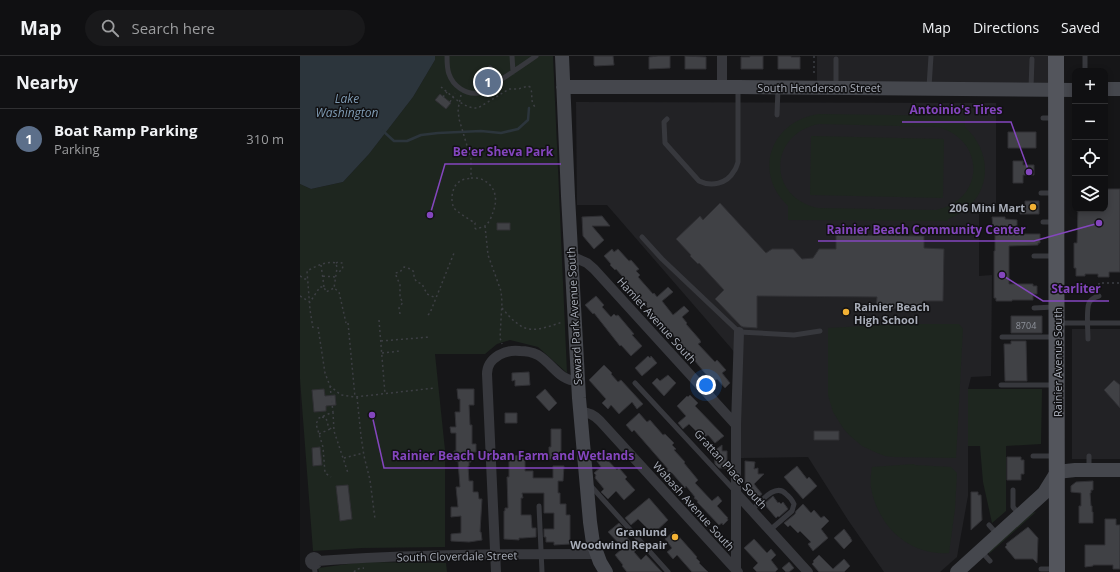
<!DOCTYPE html>
<html lang="en">
<head>
<meta charset="utf-8">
<style>
	:root { --surface:#101012; --page:#19191b; --text:#f1f3f6; --muted:#9c9d9f; --line:#303032; --accent:#0b8043 }
	body { margin:0; font-family:"Open Sans",sans-serif; background:var(--page); color:var(--text) }
	.controls { position:absolute; right:12px; top:12px; display:grid; overflow:hidden; border-radius:8px; box-shadow:0 2px 6px #0003 }
	.controls button { width:36px; height:36px; display:grid; place-items:center; padding:0; border:0; border-bottom:1px solid var(--line); background:var(--surface); color:var(--text); font:20px sans-serif }
	.you { position:absolute; left:406px; top:329px; width:14px; height:14px; margin:-10px; border:3px solid #fff; border-radius:50%; background:#1a73e8; box-shadow:0 0 0 6px #1a73e833 }
	.badge { display:grid; place-items:center; width:26px; height:26px; border-radius:50%; background:var(--accent); color:#fff; font-size:13px; font-weight:700 }
	.pin { position:absolute; translate:-50% -50%; border:2px solid #fff; box-shadow:0 1px 4px #0006 }
	.list { margin:0; padding:0; list-style:none }
	h2 { display:flex; justify-content:space-between; align-items:center; height:52px; margin:0; padding:0 16px; font-size:17px }
	h2 small { font-size:13px; font-weight:400; color:var(--muted) }
	.list li { display:grid; grid-template-columns:26px 1fr auto; gap:12px; align-items:center; box-sizing:border-box; height:60px; padding:0 16px; border-top:1px solid var(--line) }
	.list b { display:block; font-size:15px; white-space:nowrap }
	.list p { margin:0; font-size:13px; white-space:nowrap; color:var(--muted) }
	.list em { font-size:13px; font-style:normal; color:var(--muted) }
	.icon { flex:none; width:22px; height:22px; fill:none; stroke:currentColor; stroke-width:2; stroke-linecap:round; stroke-linejoin:round }
	.map { position:relative; flex:none; width:820px; height:516px; overflow:hidden }
	header { display:flex; align-items:center; gap:24px; box-sizing:border-box; height:56px; padding:0 20px; background:var(--surface); border-bottom:1px solid var(--line) }
	header strong { font-size:19px }
	nav { display:flex; gap:22px; margin-inline-start:auto; font-size:14px }
	.search { width:280px; height:36px; background:var(--page); display:flex; align-items:center; gap:10px; box-sizing:border-box; padding:0 14px; border-radius:22px; color:var(--muted); font-size:15px }
	main { display:flex }
	aside { flex:1; background:var(--surface) }
	.map>svg:first-child { display:block }
	.built { fill:#222225 }
	.green { fill:#1e261f; fill-rule:evenodd }
	.water { fill:#2c353c }
	.lines { fill:none; stroke-linecap:round; stroke-linejoin:round }
	.stream { stroke:#2c353c; stroke-width:2.5 }
	.building { fill:#404145; stroke:#303034 }
	.path { stroke:#3d3f44; stroke-width:1.5; stroke-dasharray:2 3; stroke-linecap:butt }
	.lane { stroke:#37383d; stroke-width:5 }
	.street { stroke:#37383d; stroke-width:10 }
	.secondary { stroke:#45474d; stroke-width:14 }
	.primary { stroke:#53555c; stroke-width:16 }
	.poi-dot { fill:#f2b134; stroke:#111113; stroke-width:1.5 }
	.labels { text-anchor:middle; dominant-baseline:central; stroke-width:3; stroke-linejoin:round; paint-order:stroke }
	.number-label { font-size:9px; fill:#8e929b }
	.street-label { font-size:11px; fill:#a8adb8; stroke:#111113 }
	.poi-label { font-size:11px; font-weight:bold; fill:#a8adb8; stroke:#111113; text-anchor:end }
	.water-label { font-size:12px; font-style:italic; fill:#7f9bb3; stroke:#111113 }
	.leader { fill:none; stroke:#8446be; stroke-width:1.5 }
	.callout-dot { fill:#8446be; stroke:#111113; stroke-width:1.5 }
	.callout-label { font-size:12px; text-anchor:middle; font-weight:bold; fill:#8446be; stroke:#111113; stroke-width:3; stroke-linejoin:round; paint-order:stroke }
</style>
</head>
<body>
<header>
<strong>Map</strong>
<div class="search"><svg class="icon" aria-label="search" viewBox="0 0 24 24"><circle cx="10" cy="10" r="6"/><path d="M15 15l6 6"/></svg>Search here</div>
<nav><a>Map</a><a>Directions</a><a>Saved</a></nav>
</header>
<main>
<aside>
<h2>Nearby<small></small></h2>
<ul class="list">
<li><span class="badge" style="background:#5c6f8a">1</span><div><b>Boat Ramp Parking</b><p>Parking</p></div><em>310 m</em></li>
</ul>
</aside>
<div class="map">
<svg width="820" height="516" viewBox="0 0 820 516">
	<rect width="100%" height="100%" fill="#161618"/>
	<path class="built" d="M517 0H752V31L517 29Z
		M276 46 696 47V157L679 158V220L692 219 691 320 671 321 668 333V440L657 501 640 516H584L548 464 508 401 441 402 439 303 431 292 307 149H277Z
		M772 273H820V403H772Z"/>
	<path class="green" d="M135 0H253L267 317 238 291 210 284 197 288 185 298H135L145 394V491L62 492 13 495 0 323V128L11 133 43 126 69 98 113 41 135 4Z
		M519 58 665 60V71C697 100 690 148 648 163V165L488 164V150C452 116 471 65 519 58ZM519 68 638 71C686 84 685 144 636 154L518 152C467 141 468 78 519 68Z
		M511 80 644 83 643 142 510 139Z
		M599 268H659L663 273 656 402 593 401 585 400 577 397 562 390 549 379 543 372 533 356 528 339V272Z
		M668 333H742L741 388 706 390V455L692 467 683 426 680 390H668Z
		M614 408 615 409 651 411 657 417 655 453 649 497C609 500 578 470 571 432 570 426 571 418 572 411Z
		M736 456 689 498V495L732 457Z
		M63 506 146 507 147 516H19L18 512Z"/>
	<path class="water" d="M0 0H135V4L113 41 69 98 43 126 11 133 0 128Z"/>
	<g class="lines">
		<path class="stream" d="M83 75 94 85H107L121 79 138 77 181 75 201 77 218 73 228 64 229 52"/>
	</g>
	<path class="building" d="M294 0H313L314 9 295 10 294 9Z
		M358 0H370V12L349 13V1Z
		M385 0 406 1V13H385Z
		M450 0H463V13H441V1H450Z
		M478 0H491V1H500V13H478Z
		M140 38 151 47 146 53 135 44Z
		M708 76H736V92H708Z
		M713 105H723V109H734V119H723V127H713Z
		M805 133H820V216H809V221H798V218H785V220H776V212H774V187H777L778 153H805Z
		M725 145H739V158H720V149H725Z
		M420 147 466 197 472 193H493L502 203 513 202 519 193H536V179L624 180V192L644 193 643 245H623V253L576 252 577 241 457 240V272L443 271 441 270 415 243 424 234 399 207 398 208 390 200 391 199 376 183 400 160 403 164Z
		M302 160 310 170H292L304 184 294 193 283 180 282 161Z
		M692 161H705V163L717 164V178H740V187H738V189L709 190V228H733V230H737V238H733V244H712V245H696V242H694V195H695V171H693Z
		M197 167H210V174H197Z
		M312 193 314 196 318 193 329 205 331 204 339 213 336 215 340 219 338 221 353 238 354 237 357 241 368 231 373 236 362 245 373 259 384 250 389 255 382 261 387 267 386 268 400 284V285L401 286 398 288 415 306 417 304 426 314 422 317 430 327 425 332 417 323 413 326 409 322 380 287 346 250V251L327 228 328 227 316 213 315 214 310 209 311 208 304 200Z
		M296 240 304 249 302 251 311 261 314 258 316 260 318 259 334 278 332 279 342 290 331 300 321 289 320 290 294 257 293 258 285 249Z
		M711 260H742V277H711Z
		M711 285H726L727 325H705L704 288H711Z
		M348 300 350 302 351 300 357 307 342 320 335 312Z
		M304 309 312 317 311 318 318 326 321 324 343 348 337 353 332 346 319 358 311 349 308 353 302 347 306 343 289 324Z
		M229 316 230 329 215 330V324L212 325V317Z
		M368 319 376 327 364 340 352 327 357 322 360 325Z
		M814 324 820 329V352L804 334Z
		M24 333 25 340 35 339 36 349 26 350V355L14 356 12 334Z
		M157 333H174V349H169L170 369H172V388H176V396H171V406H169V410H168L169 425H173V436H178L179 443H182L180 476H181L182 484 169 486 151 485V478L161 477V460L151 461V451H158L156 431H160L158 405H155L154 395H156V377H151L150 371H156L155 356H160V343H158Z
		M245 333 257 347 249 355 236 341Z
		M390 339 398 347 395 350 424 380 415 387 408 379 403 382 389 368 383 373 378 367 386 360 377 350 387 340 388 341Z
		M205 357H217V367H205Z
		M339 357 347 366 350 364 363 379 365 378 374 387 372 389 376 393 374 394 385 406 384 407 398 424 395 427 412 445 418 440 422 445 417 450 428 462H427L428 464 423 469 422 467 419 469 397 446 398 445 394 442 395 441 386 430 385 432 372 417 371 419 367 414 368 413 334 374 332 376 326 369Z
		M251 373H261V397H259V403H249V391H251Z
		M514 375H539V384H514Z
		M422 389V395H427V412H419L415 408 414 395Z
		M20 391 22 409 13 410 12 392Z
		M301 397 317 414 319 412 327 421 325 423 335 434 324 444 316 435 308 443 301 436 304 433 295 422 296 419 294 417 301 411 297 405 299 404 297 401Z
		M224 399V404H225V415H233V422H253V410H264L263 425H258V437H260V448H266V459H270V488L254 489V486H246V481H244V473H254V457H244V437H222L223 442H221V459H231L232 472H236V481L223 482H219V484L204 483V455H205V452H208L207 421H209V400Z
		M707 401H721V404H724V418H721V424H707Z
		M445 405 455 406 454 413 458 412V418H464L454 428 462 438 456 443 445 431Z
		M497 410 507 423 509 421 517 430 503 443 484 421Z
		M793 425V434H791V437H790L791 450H792V456H793V467H779V450H781V437L771 436V430L776 426Z
		M48 429 52 463 40 465 36 430Z
		M671 436H678V439H681L682 464 671 474Z
		M473 440 478 447 479 446 481 448 483 446 488 453 479 461 478 460 476 462 464 448Z
		M349 442 368 464 353 478 338 463 331 469 325 462Z
		M503 448 511 457 514 454 521 462 524 460 529 465 521 473 528 482 513 495 508 488 511 486 500 475 498 477 490 469 488 471 484 467 495 458 496 455Z
		M805 463H816V469H820V513H813V509H793V510L785 511V489H805Z
		M319 467 325 474 323 477 337 493 334 496 341 504 346 499 362 516H327L322 510 323 509 315 499 323 492 308 476Z
		M728 471 738 482 737 507 733 503H715L705 491 707 489 706 488Z
		M544 473 550 481 552 485 544 493 534 482Z
		M374 475 397 501 396 502 400 506 399 507 408 516H392L377 499 373 503 367 496 372 492 365 483Z
		M454 483 467 497 471 493 476 499 471 504 478 513 475 516H457L453 512 458 507 444 492Z
		M519 499 533 513 544 503 550 510 544 516H519L512 508 514 506 513 505Z
		M489 506 494 512 489 516H486L482 512Z"/>
	<g class="lines">
		<path class="path" d="M514 0V20
			M141 31C151 39 164 53 178 52L209 33H218L228 30 230 31C234 40 229 42 235 51
			M161 39 158 53 159 63 171 103V121
			M143 41 147 36
			M150 46 155 37
			M171 122C175 122 180 122 183 124 196 130 198 144 193 156 192 160 189 167 185 170 183 171 179 172 176 173L175 172V167C170 164 157 156 154 152 150 145 152 130 159 126 162 123 167 123 171 122Z
			M185 170 188 199 201 235 202 246 200 282 202 288
			M36 207 38 206 42 207 43 210 42 214 37 217
			M21 209 23 223 24 231
			M0 220 5 223H7
			M23 220 36 221
			M799 234V227H820
			M0 240 10 246 20 231H24L26 236 34 232
			M202 252C207 258 212 264 218 268 231 279 249 270 263 266
			M100 258 99 252 103 246 100 242V229L95 217 100 216 104 211 111 213 114 216V222L117 226 122 228 127 238 136 242
			M128 259 130 257 154 197
			M79 264 85 338
			M48 267 55 341
			M18 271 25 317 30 330 41 339 55 341 135 332
			M13 272 10 254 7 215C16 210 26 205 36 207L37 212 34 232 39 236 46 267
			M81 285 130 281
			M82 297 100 295
			M30 330 33 356 19 362 16 368 23 391 25 417 31 421
			M57 341 61 380 64 400 70 424 75 463
			M33 356 34 375 48 417
			M22 361 26 362 28 369 31 373
			M19 378 30 373
			M44 402 63 397
			M54 516 57 513 64 512"/>
		<path class="lane" d="M147 0C147 6 147 13 149 18 153 30 166 39 178 37 185 35 192 30 197 26 210 18 223 9 236 0
			M212 0 213 16
			M536 3V30
			M190 12V31
			M785 15V0
			M629 31 631 0
			M731 32 732 3
			M477 59 478 32
			M743 62H753
			M367 63 364 66 365 87 399 125C411 131 427 128 434 115 436 113 437 109 438 106V32
			M741 137H754
			M743 166H754
			M342 181 362 203 439 276 494 279 520 275
			M734 200H754
			M734 252 754 251
			M759 267H820
			M702 281H754
			M788 283C788 275 786 254 789 247 791 243 795 241 799 240
			M335 327 436 436
			M701 329H754
			M733 400H754
			M789 400V413
			M290 429 368 516
			M713 434V451L719 458
			M239 450 242 516
			M452 454C460 447 475 426 486 438 490 441 492 444 494 448L492 455 470 474
			M689 469 697 478
			M681 495 690 505
			M14 509 15 516
			M741 513H756"/>
		<path class="street" d="M422 31V0
			M271 200 287 207 294 213 436 369
			M280 356C289 356 294 359 300 365L438 516
			M436 437 508 516
			M10 505a4 4 0 1 1 8 0a4 4 0 1 1-8 0Z
			M18 505C111 498 204 498 297 498
			M436 514V369L439 276
			M196 516 187 318C187 309 191 304 199 299 206 295 212 294 220 295 226 295 232 296 238 299 253 308 259 325 278 325"/>
		<path class="secondary" d="M262 0 268 140 279 342 290 466 293 487 300 506 306 516
			M263 31H438L775 34
			M805 33H820
			M657 516 744 437 757 416 775 414H820"/>
		<path class="primary" d="M756 0 757 516"/>
	</g>
	<g class="poi-dot">
		<circle cx="733" cy="151" r="4"/>
		<circle cx="546" cy="256" r="4"/>
		<circle cx="375" cy="481" r="4"/>
	</g>
	<g class="labels">
		<g class="number-label">
			<text x="726" y="269">8704</text>
		</g>
		<g class="street-label">
			<text x="519" y="31">South Henderson Street</text>
			<text transform="translate(274 260) rotate(-93)">Seward Park Avenue South</text>
			<text transform="translate(357 264) rotate(48)">Hamlet Avenue South</text>
			<text transform="translate(757 306) rotate(-90)">Rainier Avenue South</text>
			<text transform="translate(431 413) rotate(48)">Grattan Place South</text>
			<text transform="translate(394 450) rotate(48)">Wabash Avenue South</text>
			<text transform="translate(157 500) rotate(-1)">South Cloverdale Street</text>
		</g>
		<g class="poi-label">
			<text x="725" y="151">206 Mini Mart</text>
			<text x="554" y="250" text-anchor="start">Rainier Beach<tspan x="554" dy="13">High School</tspan></text>
			<text x="367" y="475">Granlund<tspan x="367" dy="13">Woodwind Repair</tspan></text>
		</g>
		<g class="water-label">
			<text x="47" y="42">Lake<tspan x="47" dy="14">Washington</tspan></text>
		</g>
	</g>
	<path class="leader" d="M729 116L711 66H602M130 159L145 108H261M799 167L734 185H518M702 219L743 245H809M72 359L84 412H342"/>
	<g class="callout-dot">
		<circle cx="729" cy="116" r="4"/>
		<circle cx="130" cy="159" r="4"/>
		<circle cx="799" cy="167" r="4"/>
		<circle cx="702" cy="219" r="4"/>
		<circle cx="72" cy="359" r="4"/>
	</g>
	<g class="callout-label">
		<text x="656" y="58">Antoinio's Tires</text>
		<text x="203" y="100">Be'er Sheva Park</text>
		<text x="626" y="178">Rainier Beach Community Center</text>
		<text x="776" y="237">Starliter</text>
		<text x="213" y="404">Rainier Beach Urban Farm and Wetlands</text>
	</g>
</svg>
<div class="controls">
<button>+</button>
<button>−</button>
<button><svg class="icon" aria-label="locate" viewBox="0 0 24 24"><circle cx="12" cy="12" r="6"/><path d="M12 2v4M12 18v4M2 12h4M18 12h4"/></svg></button>
<button><svg class="icon" aria-label="layers" viewBox="0 0 24 24"><path d="M12 4l9 5-9 5-9-5zM3 14l9 5 9-5"/></svg></button>
</div>
<div class="you"></div>
<div class="pin badge" style="left:188px;top:26px;background:#5c6f8a">1</div>
</div>
</main>
</body>
</html>
